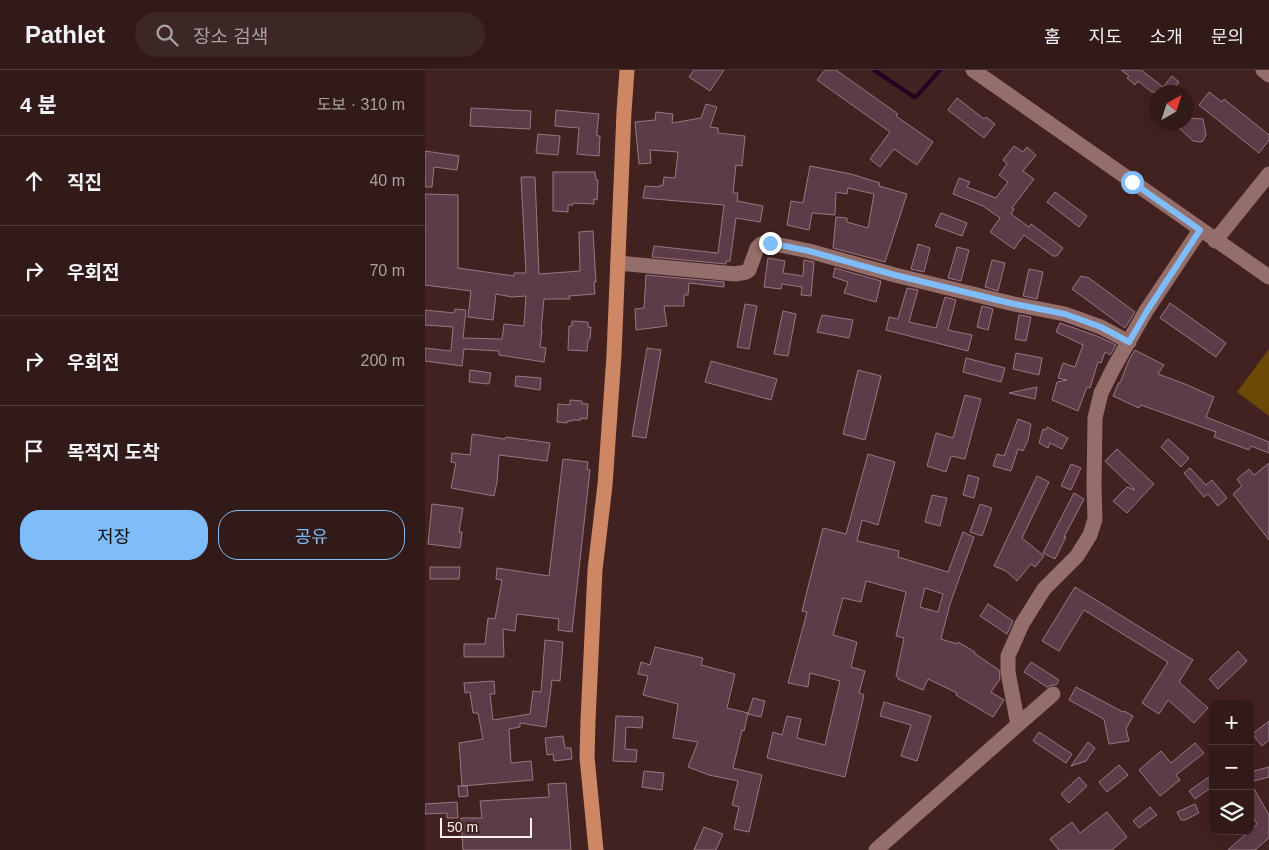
<!DOCTYPE html>
<html lang="ko">
<head>
<meta charset="utf-8">
<style>
	:root { --surface:#321a19; --page:#3d2726; --text:#f1f3f6; --muted:#a8a1a2; --line:#4d3838; --accent:#7fbdfa }
	body { margin:0; font-family:Helvetica,"Noto Sans KR",sans-serif; background:var(--page); color:var(--text) }
	.controls { position:absolute; right:15px; bottom:15px; display:grid; overflow:hidden; border-radius:10px; box-shadow:0 5px 20px #0002 }
	.controls button { width:45px; height:45px; display:grid; place-items:center; padding:0; border:0; border-bottom:1px solid var(--line); background:var(--surface); color:var(--text); font:25px sans-serif }
	.compass { position:absolute; left:724px; top:15px; width:45px; height:45px; border-radius:50%; background:var(--surface); box-shadow:0 5px 20px #0002; rotate:39deg }
	.scale { position:absolute; left:15px; bottom:12px; width:92px; box-sizing:border-box; padding-left:5px; border:2px solid #fef0ef; border-top:0; font-size:14px; line-height:18px; white-space:nowrap; color:#fef0ef; -webkit-text-stroke:4px #422221; paint-order:stroke }
	.stop { position:absolute; width:15px; height:15px; margin:-11px; border:4px solid #7fbdfa; border-radius:50%; background:#fff }
	.stop.end { background:#7fbdfa; border-color:#fff; box-shadow:0 1px 5px #0008 }
	.list { margin:0; padding:0; list-style:none }
	h2 { display:flex; justify-content:space-between; align-items:center; height:65px; margin:0; padding:0 20px; font-size:21px }
	h2 small { font-size:16px; font-weight:400; color:var(--muted) }
	.list li { display:grid; grid-template-columns:32px 1fr auto; gap:15px; align-items:center; box-sizing:border-box; height:90px; padding:0 20px; border-top:1px solid var(--line) }
	.list b { display:block; font-size:19px; white-space:nowrap }
	.list em { font-size:16px; font-style:normal; color:var(--muted) }
	.actions { display:flex; gap:10px; padding:15px 20px }
	.actions a { flex:1; padding:11px 0; border:1px solid var(--accent); border-radius:20px; text-align:center; font-size:18px; color:var(--accent) }
	.actions .main { background:var(--accent); color:#111 }
	.icon { flex:none; width:28px; height:28px; fill:none; stroke:currentColor; stroke-width:2; stroke-linecap:round; stroke-linejoin:round }
	.map { position:relative; flex:none; width:844px; height:780px; overflow:hidden }
	header { display:flex; align-items:center; gap:30px; box-sizing:border-box; height:70px; padding:0 25px; background:var(--surface); border-bottom:1px solid var(--line) }
	header strong { font-size:24px }
	nav { display:flex; gap:28px; margin-inline-start:auto; font-size:18px }
	.search { width:350px; height:45px; background:var(--page); display:flex; align-items:center; gap:12px; box-sizing:border-box; padding:0 18px; border-radius:28px; color:var(--muted); font-size:19px }
	main { display:flex }
	aside { flex:1; background:var(--surface) }
	.map>svg:first-child { display:block }
	.green { fill:#6c4906 }
	.lines { fill:none; stroke-linecap:round; stroke-linejoin:round }
	.stream { stroke:#240023; stroke-width:4 }
	.building { fill:#5c3c48; stroke:#9a7683; fill-rule:evenodd }
	.minor { stroke:#936e6b; stroke-width:15 }
	.major { stroke:#ce8764; stroke-width:15 }
	.route { stroke:#7fbdfa; stroke-width:6 }
</style>
</head>
<body>
<header>
<strong>Pathlet</strong>
<div class="search"><svg class="icon" aria-label="search" viewBox="0 0 24 24"><circle cx="10" cy="10" r="6"/><path d="M15 15l6 6"/></svg>장소 검색</div>
<nav><a>홈</a><a>지도</a><a>소개</a><a>문의</a></nav>
</header>
<main>
<aside>
<h2>4 분<small>도보 · 310 m</small></h2>
<ul class="list">
<li><svg class="icon" aria-label="ahead" viewBox="0 0 24 24"><path d="M12 20V5M6 11l6-6 6 6"/></svg><div><b>직진</b></div><em>40 m</em></li>
<li><svg class="icon" aria-label="right" viewBox="0 0 24 24"><path d="M7 20v-9h11M14 6l5 5-5 5"/></svg><div><b>우회전</b></div><em>70 m</em></li>
<li><svg class="icon" aria-label="right" viewBox="0 0 24 24"><path d="M7 20v-9h11M14 6l5 5-5 5"/></svg><div><b>우회전</b></div><em>200 m</em></li>
<li><svg class="icon" aria-label="arrive" viewBox="0 0 24 24"><path d="M6 21V4h12l-3 4 3 4H6"/></svg><div><b>목적지 도착</b></div></li>
</ul>
<div class="actions"><a class="main">저장</a><a>공유</a></div>
</aside>
<div class="map">
<svg width="844" height="780" viewBox="0 0 844 780">
	<rect width="100%" height="100%" fill="#422221"/>
	<path class="green" d="M844 279V346L812 322Z"/>
	<g class="lines">
		<path class="stream" d="M449 0 489 27 493 25 515 0"/>
	</g>
	<path class="building" d="M269 0H299L285 21 264 7Z
		M400 0H411L473 44 471 46 508 72 492 95 469 79 455 97 445 89 465 62 392 10Z
		M696 0H716L738 17 747 6 754 12 746 22H727L713 11 710 15 702 8 704 6Z
		M784 22 797 32 799 29 844 65V70L834 83 774 35Z
		M532 28 559 49 561 47 570 54 559 68 523 40Z
		M281 34 292 37 285 57 293 58V63L320 66 317 96 311 95 308 123H313L312 131 338 136 335 152 311 148 305 191H301V194L227 187 229 176 293 183 299 135 218 128 220 116 235 117V115L238 116 239 107 250 108 253 82 225 80 226 93 214 94 210 52 230 50 231 42 248 44 247 53 276 48Z
		M46 38 106 41 105 59 45 56Z
		M131 40 174 44 172 61V66H175L174 86 152 84 154 58 130 56Z
		M762 48 778 49 781 65 778 71 775 72 768 71 755 59 754 52H762Z
		M113 64 135 66 133 85 111 83Z
		M589 76 598 82 602 77 611 85 598 101 609 109 587 138 589 139 586 144 604 157 606 154 638 178 632 186H628L599 165 589 179 565 162 575 148 558 136 528 124 534 108 545 112 542 117 571 128 583 112 574 105 582 94 578 90Z
		M0 81 34 86 32 100 9 97 7 117H0Z
		M385 96 426 104 455 113 454 116 482 124 460 192 408 178 411 147 422 148V152L443 158 449 124 423 118 422 124 411 122 410 145 387 143 384 160 362 155 366 131 378 133Z
		M128 102H170L171 110H173L172 130 169 129V134L148 133V135H143V142L128 141Z
		M96 107H110L114 204 155 201 154 162 168 161 171 212H169L170 224 144 226 145 229H119L116 260H117L115 277 121 278 119 292 74 285V281L39 279 37 296 0 291V278L26 281 28 257 0 255V240L29 243 30 239 41 240 38 268 77 269 79 254 99 256 101 226 87 227 71 224 68 250 43 247 46 221 0 215V124L33 125V198L89 206V203H101Z
		M630 122 662 146 654 157 622 132Z
		M516 143 542 153 537 166 510 156Z
		M493 174 505 178 499 202 486 199Z
		M532 177 544 180 536 211 523 208Z
		M343 188 360 191 358 203 378 206 379 190 389 192 386 226 376 225 377 217 357 214 356 219 339 217Z
		M567 190 580 193 573 221 560 217Z
		M410 198 456 211 451 232 419 223 423 212 408 207Z
		M604 199 618 202 612 229 598 226Z
		M221 205 299 212V217L264 213 263 225H259V236H239L242 256 211 260 210 239 219 238Z
		M656 206 664 208 710 242 700 258 647 219Z
		M482 218 493 220 484 252 511 258 520 227 531 230 523 260 547 265 543 281 461 260 464 247 473 249Z
		M745 233 801 273 791 287 735 248Z
		M320 234 332 236 324 279 312 277Z
		M557 236 568 239 563 260 552 257Z
		M358 241 371 244 363 286 349 284Z
		M397 245 428 250 424 268 392 262Z
		M594 245 606 247 601 271 590 269Z
		M147 251 163 252V257H166L165 269 163 270 162 281 143 280 144 256H147Z
		M635 253 672 266 691 275 685 285 680 282 676 293 673 292 665 318 662 317 653 341 627 330 632 312 642 310 633 308 638 293 650 297 658 275 631 262Z
		M222 278 236 280 221 368 207 366Z
		M710 280 739 295 733 304 760 314 789 327 781 347 844 372V383L826 376 824 380 789 367 791 362 716 335 714 338 688 326 694 312 695 313 704 290Z
		M591 283 617 288 614 305 588 299Z
		M541 288 580 298 576 312 538 302Z
		M286 291 352 309 346 330 280 312Z
		M45 300 66 303 64 314 44 312Z
		M433 300 456 306 440 370 418 364Z
		M91 306 116 308 115 320 90 316Z
		M612 317 610 329 584 323Z
		M540 325 556 329 540 389 526 386 521 402 502 396 511 363 528 368Z
		M145 330 157 331V334H163L162 349 156 348V350H147V351H142V353L132 352 133 334 145 335Z
		M593 349 606 354 603 370 598 381 593 379 586 401 568 396 572 384 579 386Z
		M622 357 643 368 637 379 625 373 623 378 614 373 618 359 621 360Z
		M47 364 80 369 81 367 125 373 122 391 74 385 72 412 69 426 26 418 31 393 26 392 27 383 45 385Z
		M743 369 764 388 756 397 736 377Z
		M692 379 729 414 702 443 688 431 702 417 710 420 680 391Z
		M443 384 470 392 453 455 437 450 432 471 474 481 473 487 523 502 538 462 549 467 525 534 516 569 532 574 533 572 550 582 549 583 574 600 575 609 566 622 579 630 568 647 531 625 532 623 503 609 498 620 473 609 474 608 471 606 479 568 471 566 481 522 441 511 436 532 418 528 408 565 432 572 426 597 440 601 434 623 439 625 420 707 342 688 348 662 357 665 362 646 376 649 372 668 400 675 415 611 385 603 383 617 363 613 382 542 377 541 398 458 421 464ZM500 518 518 524 513 542 495 537Z
		M138 389 163 392 162 399 165 400 147 562 133 560 134 549 92 544 90 561 78 559 79 587H39V574H60L63 548 70 549 77 510 71 509 72 498 124 506Z
		M844 393V470L808 424 817 416 812 409 824 399 829 405Z
		M646 394 656 398 646 420 636 416Z
		M765 398 781 415 787 410 802 428 793 436 783 424 779 427 759 403Z
		M543 405 554 408 549 428 538 425Z
		M612 406 624 412 597 468 619 486 610 497 606 494 592 511 581 501 569 496Z
		M649 423 659 429 639 467H641L630 489 618 483Z
		M507 425 522 428 515 456 500 452Z
		M7 434 38 438 34 462H37L35 478 3 474Z
		M555 434 567 438 557 466 545 462Z
		M5 497H35L34 509H5Z
		M650 517 768 590 754 612 783 638 769 653 743 630 734 644 717 633 743 592 659 540 634 581 617 571Z
		M563 534 588 551 582 564 555 546Z
		M120 570 138 572 135 611 127 610 121 657 95 653V657L84 659 86 693 106 691 108 710 37 716 34 673 58 669 53 643H48L45 622 40 623 39 613 69 611 70 624H65L68 650 105 644 108 621 116 622Z
		M230 577 278 588 276 595 310 604 302 638 323 643 319 661 317 660 308 698 337 705 324 762 309 759 314 737 307 735 313 711 284 705 263 697 273 672 248 668 253 634 218 625 223 606 213 604 216 592 225 595Z
		M813 581 822 591 793 619 784 609Z
		M606 592 634 610 631 615H627L622 617 599 602Z
		M651 617 698 642 699 641 708 646 701 659 704 671 684 674 679 649 644 630Z
		M328 628 340 631 336 647 323 644Z
		M459 632 506 646 492 691 476 686 486 655 455 646Z
		M191 646 218 647 217 658 201 657 200 679 212 680 211 692 188 691Z
		M844 651V670L837 676 827 664Z
		M614 662 647 684 641 693 608 671Z
		M138 666 140 678H146L147 689 129 691 128 684 122 685 120 668Z
		M663 672 670 678 661 691 646 696Z
		M770 673 779 683 751 705 755 710 735 726 714 700 736 681 746 693Z
		M694 695 703 705 682 722 674 712Z
		M844 697V707L825 712 844 745V768L830 780H803L832 754 825 742V702Z
		M219 701 239 703 237 720 217 717Z
		M788 704V716L770 729 764 721Z
		M654 707 662 716 644 733 636 724Z
		M141 713 146 780H38L36 748H57L55 731 124 727 123 714Z
		M33 716H42L43 726 34 727Z
		M32 732 33 748H22V743L0 744V734Z
		M770 734 774 743 760 750H756L752 742Z
		M725 737 732 745 714 758 708 751Z
		M682 742 702 767 687 780H634L625 769 647 752 655 763Z
		M279 757 298 764 291 780H269Z"/>
	<g class="lines">
		<path class="minor" d="M548 0 844 207
			M838 0 844 5
			M790 171 844 104
			M193 193 310 204 321 202 324 200 332 178 336 174 345 173 384 181 470 205 589 234 640 244 676 257 704 272
			M593 655 583 602V586L597 554 619 519 652 486 665 465 670 449 669 418 670 348 676 323 689 297 721 241 775 160
			M451 780 628 624"/>
		<path class="major" d="M171 780 162 687 163 651 170 500 180 415 189 285 199 42 202 0"/>
	</g>
	<g class="lines">
		<path class="route" d="M345 173 384 181 470 205 589 234 640 244 676 257 704 272 722 241 775 160 707 112"/>
	</g>
</svg>
<div class="controls">
<button>+</button>
<button>−</button>
<button><svg class="icon" aria-label="layers" viewBox="0 0 24 24"><path d="M12 4l9 5-9 5-9-5zM3 14l9 5 9-5"/></svg></button>
</div>
<svg class="compass" viewBox="-18 -18 36 36"><path d="M0-13l5 13h-10z" fill="#e53935"/><path d="M0 13l5-13h-10z" fill="#a8a1a2"/></svg>
<div class="scale">50 m</div>
<div class="stop" style="left:707px;top:112px"></div>
<div class="stop end" style="left:345px;top:173px"></div>
</div>
</main>
</body>
</html>
